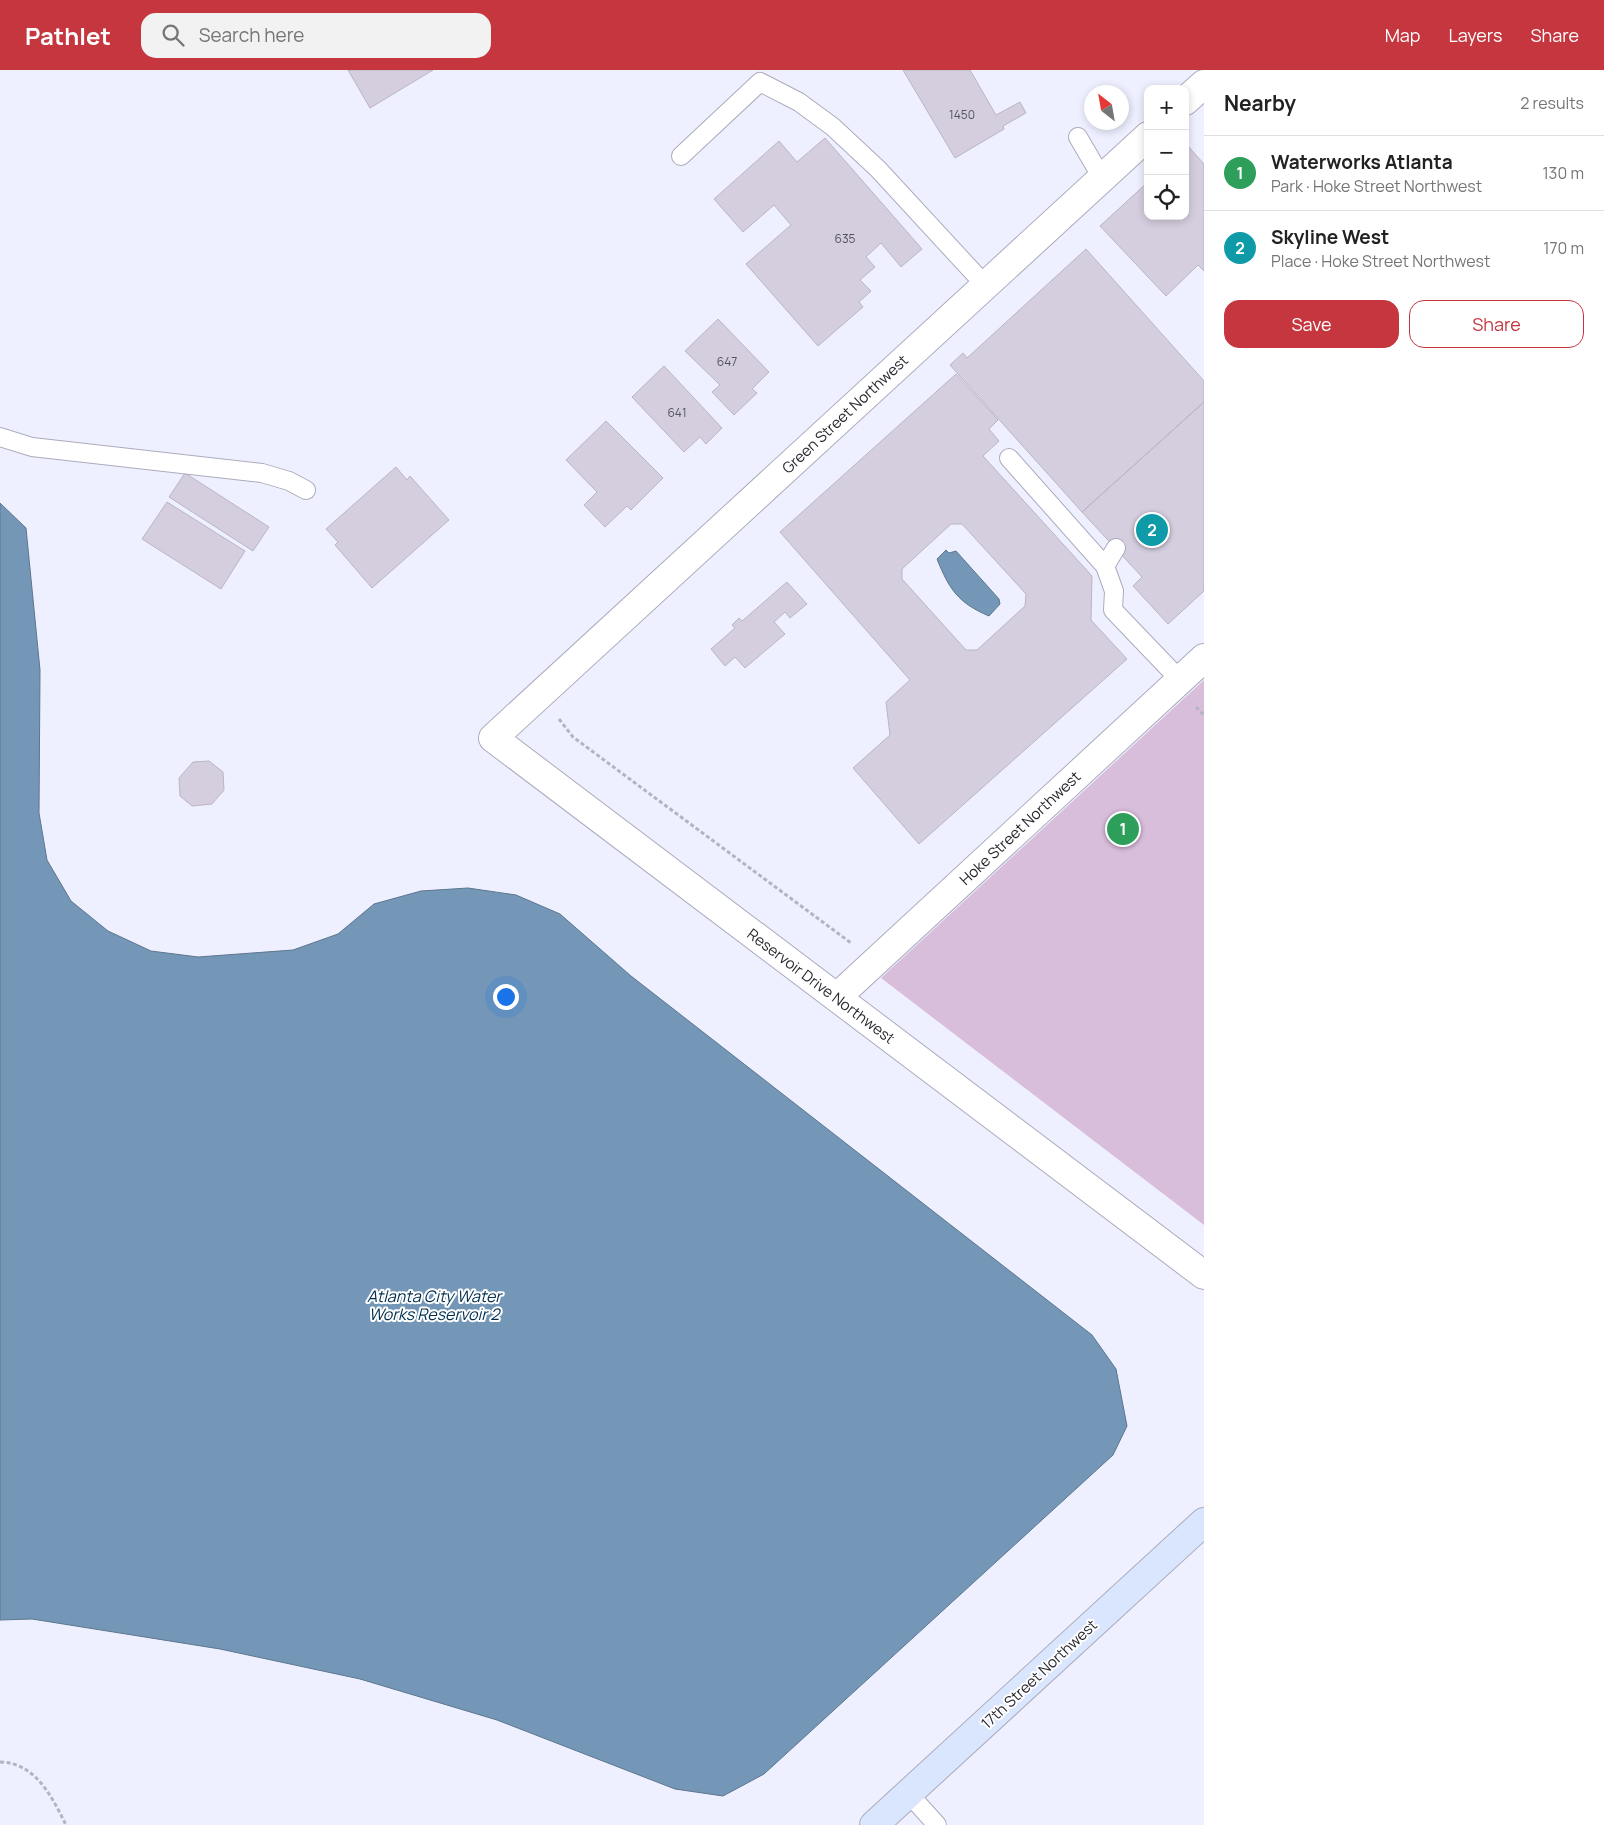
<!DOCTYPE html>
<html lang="en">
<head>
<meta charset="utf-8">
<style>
	:root { --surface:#fff; --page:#f2f2f2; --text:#222; --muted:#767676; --line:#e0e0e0; --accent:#c5363e }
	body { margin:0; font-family:Manrope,sans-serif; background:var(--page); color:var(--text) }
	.controls { position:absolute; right:15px; top:15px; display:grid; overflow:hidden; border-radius:10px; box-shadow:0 2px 8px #0003 }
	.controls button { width:45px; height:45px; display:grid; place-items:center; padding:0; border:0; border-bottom:1px solid var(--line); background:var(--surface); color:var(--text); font:25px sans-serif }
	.compass { position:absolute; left:1084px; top:15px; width:45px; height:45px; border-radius:50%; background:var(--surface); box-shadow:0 2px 8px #0003; rotate:329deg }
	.you { position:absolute; left:505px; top:926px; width:18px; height:18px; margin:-12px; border:4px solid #fff; border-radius:50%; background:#1a73e8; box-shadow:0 0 0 8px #1a73e833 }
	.badge { display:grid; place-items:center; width:32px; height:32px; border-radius:50%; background:var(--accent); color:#fff; font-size:16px; font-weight:700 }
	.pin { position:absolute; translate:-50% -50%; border:2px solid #fff; box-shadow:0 1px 5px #0006 }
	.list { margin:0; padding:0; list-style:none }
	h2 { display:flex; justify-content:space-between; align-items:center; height:65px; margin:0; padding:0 20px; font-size:21px }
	h2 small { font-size:16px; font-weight:400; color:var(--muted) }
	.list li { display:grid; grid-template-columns:32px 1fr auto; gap:15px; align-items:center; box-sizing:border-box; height:75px; padding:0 20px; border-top:1px solid var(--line) }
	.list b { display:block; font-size:19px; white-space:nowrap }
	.list p { margin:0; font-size:16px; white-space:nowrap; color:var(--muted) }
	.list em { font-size:16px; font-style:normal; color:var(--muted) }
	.actions { display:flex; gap:10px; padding:15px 20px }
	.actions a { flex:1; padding:11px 0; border:1px solid var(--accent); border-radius:15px; text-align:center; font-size:18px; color:var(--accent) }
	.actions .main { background:var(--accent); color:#fff }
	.icon { flex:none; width:28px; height:28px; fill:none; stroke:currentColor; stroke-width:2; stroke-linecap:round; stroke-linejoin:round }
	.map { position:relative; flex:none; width:1204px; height:1755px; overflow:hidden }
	header { display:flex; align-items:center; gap:30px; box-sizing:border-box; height:70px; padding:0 25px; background:var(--accent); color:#fff }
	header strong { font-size:24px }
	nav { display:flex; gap:28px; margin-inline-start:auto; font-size:18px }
	.search { width:350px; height:45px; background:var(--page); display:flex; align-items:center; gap:12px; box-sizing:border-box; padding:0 18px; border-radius:15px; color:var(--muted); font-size:19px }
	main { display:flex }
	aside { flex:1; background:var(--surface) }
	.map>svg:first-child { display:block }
	.green { fill:#d9bedb }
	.water { fill:#7497b7; stroke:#5d768e }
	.building { fill:#d5cedf; stroke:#bbb4c5; fill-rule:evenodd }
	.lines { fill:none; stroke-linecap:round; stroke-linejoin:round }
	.lane-casing { stroke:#ababbd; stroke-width:20 }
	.street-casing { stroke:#ababbd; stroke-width:30 }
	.secondary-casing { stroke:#ababbd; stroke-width:30 }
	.path { stroke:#b3b4c0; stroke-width:3; stroke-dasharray:4 2.5; stroke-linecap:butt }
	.lane { stroke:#fff; stroke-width:18 }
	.street { stroke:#fff; stroke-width:28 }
	.secondary { stroke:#dae5fe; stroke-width:28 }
	.labels { text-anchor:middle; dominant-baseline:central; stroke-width:4; stroke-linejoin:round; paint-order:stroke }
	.number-label { font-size:12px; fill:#53525b }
	.street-label { font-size:15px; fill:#28282f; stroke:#fefefe }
	.water-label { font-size:16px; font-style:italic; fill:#012e4e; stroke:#fefefe }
</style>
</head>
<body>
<header>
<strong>Pathlet</strong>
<div class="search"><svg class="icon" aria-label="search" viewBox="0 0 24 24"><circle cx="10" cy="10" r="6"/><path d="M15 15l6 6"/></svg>Search here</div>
<nav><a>Map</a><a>Layers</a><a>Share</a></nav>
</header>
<main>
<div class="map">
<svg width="1204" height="1755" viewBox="0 0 1204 1755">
	<rect width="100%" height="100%" fill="#eff0ff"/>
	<path class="green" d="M1204 610V1155L881 908Z"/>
	<path class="water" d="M0 433 26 458 40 600 39 743 47 790 71 831 108 861 151 881 198 887 293 880 338 864 374 834 421 821 468 818 516 825 560 844 631 906 1092 1265 1116 1299 1127 1356 1113 1385 764 1704 723 1726 675 1719 497 1650 360 1609 220 1579 32 1549 0 1550Z
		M946 480 949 483 956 481 999 529 1000 534 989 546C958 533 949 519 937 489Z"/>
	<path class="building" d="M348 0H433L370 38Z
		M903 0H970L996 45 1020 32 1026 43 1003 56 1004 59 955 88Z
		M825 68 922 179 901 197 881 173 866 187 875 197 860 210 871 221 859 232 863 237 818 276 746 194 791 155 774 135 743 162 714 129 779 71 797 92Z
		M1187 75 1204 94V201L1198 195 1166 226 1100 156 1148 112V146H1185Z
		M1086 179 1204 311V332L1082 442 950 295 963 283 967 288Z
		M718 249 769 302 752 319 757 323 734 345 712 322 720 315 685 281Z
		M664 296 722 358 706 374 700 367 684 382 632 327Z
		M956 304 998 350 989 359 999 371 983 386 1092 506 1091 550 1127 589 919 774 853 698 890 665 886 632 910 610 780 462ZM951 454H962L1026 524 1025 536 977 580H966L902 509V499Z
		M1204 332V521L1168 554 1133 516 1142 507 1082 442Z
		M606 351 663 408 631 440 627 436 605 457 584 435 597 422 566 390Z
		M396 397 407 410 410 406 449 450 372 518 335 475 338 472 326 459Z
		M185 403 269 457 253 481 169 427Z
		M167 432 245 481 221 519 142 469Z
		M787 512 807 534 790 548 785 542 774 552 785 564 745 598 735 587 725 596 711 579 735 558 732 555 739 548 742 551Z
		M209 691 223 702 224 720 212 734 192 736 180 726 179 708 193 692Z"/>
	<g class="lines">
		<defs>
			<path id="lane" d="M1078 67 1102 108
				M681 86 760 12 799 32 833 57 878 99 985 215
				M0 367 32 377 262 403 289 411 306 420
				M1009 388 1105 496 1114 521 1113 540 1180 610
				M1105 496 1116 478
				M909 1724 937 1755"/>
			<path id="street" d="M1185 31 1204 14
				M1148 66 493 668 1204 1205
				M837 927 1204 588"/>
			<path id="secondary" d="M874 1755 1204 1452"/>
		</defs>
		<use href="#lane" class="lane-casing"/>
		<use href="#street" class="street-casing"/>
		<use href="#secondary" class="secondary-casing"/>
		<path class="path" d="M1196 637 1204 645
			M559 649 573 667 851 873
			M0 1692C36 1693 52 1727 66 1755"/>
		<use href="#lane" class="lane"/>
		<use href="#street" class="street"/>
		<use href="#secondary" class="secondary"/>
	</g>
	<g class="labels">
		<g class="number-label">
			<text x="962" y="44">1450</text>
			<text x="845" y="168">635</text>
			<text x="727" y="291">647</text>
			<text x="677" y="342">641</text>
		</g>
		<g class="street-label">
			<text transform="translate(845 344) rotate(-43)">Green Street Northwest</text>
			<text transform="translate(1020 758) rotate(-43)">Hoke Street Northwest</text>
			<text transform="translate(821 916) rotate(37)">Reservoir Drive Northwest</text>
			<text transform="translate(1039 1604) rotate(-43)">17th Street Northwest</text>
		</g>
		<g class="water-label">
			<text x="434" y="1226">Atlanta City Water<tspan x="434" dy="18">Works Reservoir 2</tspan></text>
		</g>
	</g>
</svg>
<div class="controls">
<button>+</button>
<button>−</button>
<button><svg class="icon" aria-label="locate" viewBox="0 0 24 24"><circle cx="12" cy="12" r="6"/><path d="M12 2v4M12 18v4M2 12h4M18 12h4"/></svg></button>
</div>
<svg class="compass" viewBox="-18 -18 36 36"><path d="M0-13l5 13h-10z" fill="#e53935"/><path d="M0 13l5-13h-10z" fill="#767676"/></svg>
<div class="you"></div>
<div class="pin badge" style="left:1123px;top:759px;background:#2e9e5b">1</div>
<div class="pin badge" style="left:1152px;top:460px;background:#0f9aa8">2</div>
</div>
<aside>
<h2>Nearby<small>2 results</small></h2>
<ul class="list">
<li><span class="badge" style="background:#2e9e5b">1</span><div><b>Waterworks Atlanta</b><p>Park · Hoke Street Northwest</p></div><em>130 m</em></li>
<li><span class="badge" style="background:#0f9aa8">2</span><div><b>Skyline West</b><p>Place · Hoke Street Northwest</p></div><em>170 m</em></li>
</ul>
<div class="actions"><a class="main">Save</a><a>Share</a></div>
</aside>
</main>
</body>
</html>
